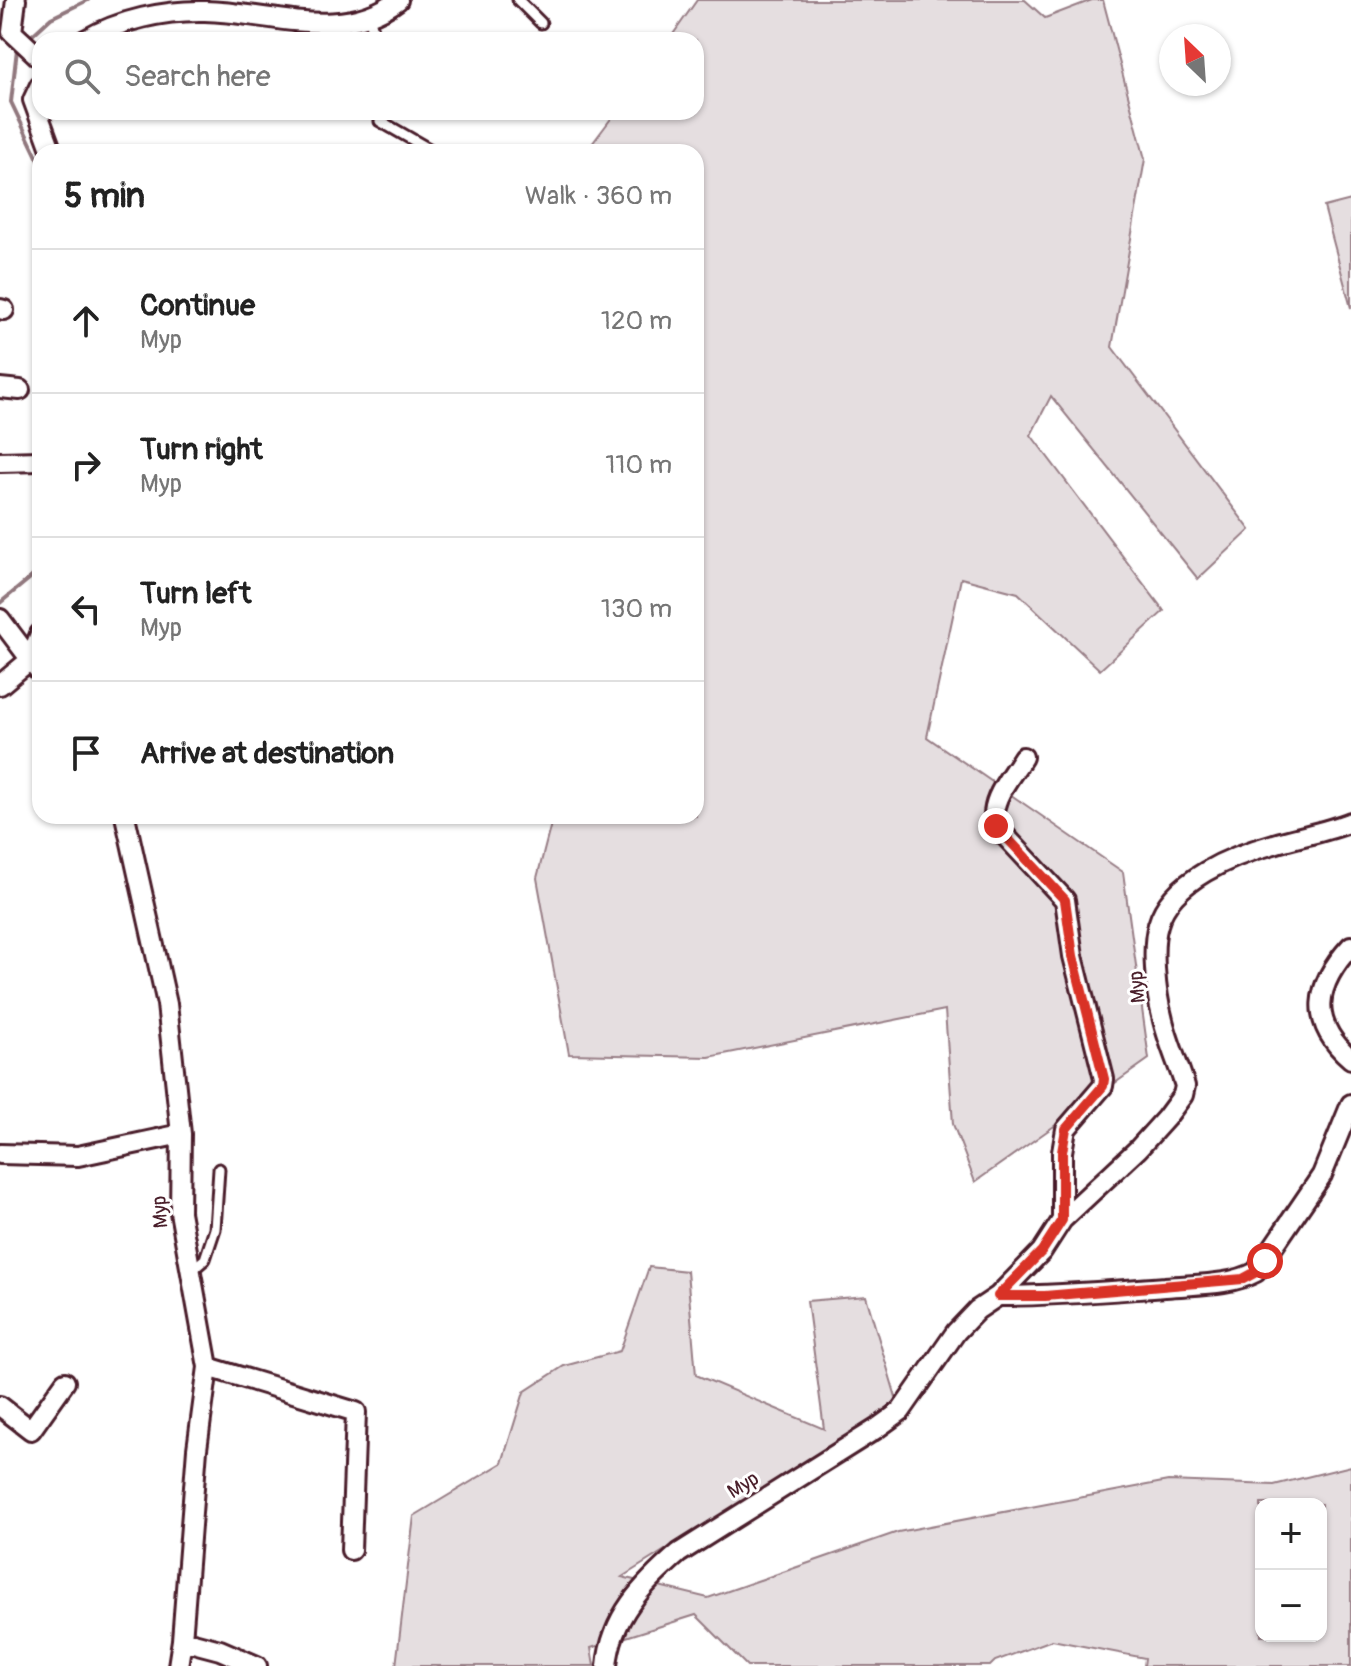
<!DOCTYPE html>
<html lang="en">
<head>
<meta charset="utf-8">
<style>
	:root { --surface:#fff; --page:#f6f6f6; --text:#222; --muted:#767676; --line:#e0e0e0 }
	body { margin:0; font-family:Pangolin,sans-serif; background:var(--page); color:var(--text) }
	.controls { position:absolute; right:24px; bottom:24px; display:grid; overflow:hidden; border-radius:16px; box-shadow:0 2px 6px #0004 }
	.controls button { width:72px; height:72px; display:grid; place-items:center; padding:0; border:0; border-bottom:2px solid var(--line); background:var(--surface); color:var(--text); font:40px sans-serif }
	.compass { position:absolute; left:1159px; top:24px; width:72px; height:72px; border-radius:50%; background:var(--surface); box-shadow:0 2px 6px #0004; rotate:335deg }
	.stop { position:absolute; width:24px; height:24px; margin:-18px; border:6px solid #d93025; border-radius:50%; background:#fff }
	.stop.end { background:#d93025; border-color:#fff; box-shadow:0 2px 8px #0008 }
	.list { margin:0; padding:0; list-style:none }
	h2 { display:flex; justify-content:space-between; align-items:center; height:104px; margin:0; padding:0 32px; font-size:34px }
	h2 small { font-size:26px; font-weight:400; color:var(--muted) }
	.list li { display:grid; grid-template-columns:52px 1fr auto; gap:24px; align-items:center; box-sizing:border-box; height:144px; padding:0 32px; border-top:2px solid var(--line) }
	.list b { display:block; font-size:30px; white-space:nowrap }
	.list p { margin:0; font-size:26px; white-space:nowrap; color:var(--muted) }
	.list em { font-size:26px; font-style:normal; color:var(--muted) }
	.icon { flex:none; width:44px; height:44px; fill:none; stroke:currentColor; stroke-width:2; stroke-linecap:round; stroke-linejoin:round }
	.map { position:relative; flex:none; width:1351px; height:1666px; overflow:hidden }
	.search { position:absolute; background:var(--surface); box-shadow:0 2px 6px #0004; left:32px; top:32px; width:672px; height:88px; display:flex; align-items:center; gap:20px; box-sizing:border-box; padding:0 28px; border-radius:24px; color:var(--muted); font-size:30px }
	.panel { position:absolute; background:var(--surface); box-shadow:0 2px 6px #0004; left:32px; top:144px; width:672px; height:680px; border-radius:24px }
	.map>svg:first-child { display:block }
	.green { fill:#e5dee0; stroke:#987e86; stroke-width:2; fill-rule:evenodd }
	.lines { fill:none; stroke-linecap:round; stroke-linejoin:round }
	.stream { stroke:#91787e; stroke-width:4 }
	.lane-casing { stroke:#4a1f2b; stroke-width:15 }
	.street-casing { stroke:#4a1f2b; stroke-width:24 }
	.lane { stroke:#fff; stroke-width:9 }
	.street { stroke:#fff; stroke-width:18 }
	.route { stroke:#d93025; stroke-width:10 }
	.labels { text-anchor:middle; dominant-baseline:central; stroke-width:6; stroke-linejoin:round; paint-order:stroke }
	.street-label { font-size:20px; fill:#4a1f2b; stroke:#fff }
</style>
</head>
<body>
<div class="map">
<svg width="1351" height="1666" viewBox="0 0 1351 1666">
	<rect width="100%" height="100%" fill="#fff"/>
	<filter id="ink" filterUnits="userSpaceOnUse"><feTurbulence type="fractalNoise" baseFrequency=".0125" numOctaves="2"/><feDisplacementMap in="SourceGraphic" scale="16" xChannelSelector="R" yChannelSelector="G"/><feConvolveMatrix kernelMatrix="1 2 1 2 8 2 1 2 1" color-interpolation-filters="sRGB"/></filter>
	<g filter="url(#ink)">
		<path class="green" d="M697 0H1025L1045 18 1092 0H1103L1145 159 1112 347 1250 530 1198 579 1051 396 1031 435 1164 611 1100 670 1018 593 961 578 927 737 1123 872 1149 1059 975 1182 953 1124 945 1010 709 1057 569 1054 537 878 553 816H696V152H586L616 112H696V40H669Z
			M1351 200V308L1324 207Z
			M649 1267 687 1271 696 1375 824 1429 807 1301 866 1296 898 1404 622 1577 708 1598 898 1532 1168 1481 1274 1485 1351 1466V1666H1144L1145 1658 1052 1640 995 1661 990 1666H747L696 1615 591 1648 594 1666H396L414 1516 502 1463 524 1392 564 1366 620 1351ZM1261 1504H1321V1636H1261Z"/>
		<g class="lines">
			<path class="stream" d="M27 40 51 18 88 0
				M21 46 17 49 11 102 40 163
				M0 603 40 570"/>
			<defs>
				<path id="lane" d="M518 0 541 23
					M369 17 376 40
					M382 112 380 121 434 152
					M191 1271 205 1259 215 1229 219 1169"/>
				<path id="street" d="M16 0 12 32 40 58
					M85 40C119 20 165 10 205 11 268 12 342 43 398 0
					M40 85 33 100 52 152
					M0 309 4 310
					M0 388 20 390
					M0 462 40 461
					M0 619 40 672
					M30 660 40 634
					M0 685 30 660
					M1023 757C1011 777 987 802 996 826L1065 900 1073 956 1104 1079 1103 1086 1066 1129 1062 1152V1220
					M125 816 167 1004 181 1134 180 1212 208 1367 197 1449 182 1640 178 1666
					M1351 946C1315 985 1308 1022 1351 1059
					M0 1154 78 1156 181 1134
					M998 1296C1054 1296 1109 1291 1165 1287 1195 1284 1230 1286 1256 1272L1322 1175 1351 1104
					M208 1367 356 1412 351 1550
					M0 1406 31 1430 65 1382
					M182 1640 220 1650 257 1666
					M607 1666C611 1617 643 1584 679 1553L876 1429 901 1411 956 1332 977 1310 998 1296 1042 1251 1062 1220 1138 1149 1166 1118 1183 1095 1185 1086C1178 1063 1167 1040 1162 1016 1156 994 1151 947 1158 925 1170 880 1234 855 1274 844 1300 836 1326 832 1351 822"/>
			</defs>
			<use href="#lane" class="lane-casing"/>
			<use href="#street" class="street-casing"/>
			<use href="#lane" class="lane"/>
			<use href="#street" class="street"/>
		</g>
	</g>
	<g class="lines" filter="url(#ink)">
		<path class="route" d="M996 826 1065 900 1073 956 1104 1079 1103 1086 1066 1129 1062 1152V1220L1042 1251 998 1296H1045L1243 1279 1256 1272 1265 1261"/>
	</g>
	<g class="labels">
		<g class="street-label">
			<text transform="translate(1137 987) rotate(-95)">Мур</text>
			<text transform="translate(160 1212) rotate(-94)">Мур</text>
			<text transform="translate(743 1485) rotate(-32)">Мур</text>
		</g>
	</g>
</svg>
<div class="controls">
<button>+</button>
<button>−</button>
</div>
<svg class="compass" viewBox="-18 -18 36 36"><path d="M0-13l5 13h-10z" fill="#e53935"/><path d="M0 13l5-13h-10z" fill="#767676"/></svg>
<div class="stop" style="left:1265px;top:1261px"></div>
<div class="stop end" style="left:996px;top:826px"></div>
<div class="search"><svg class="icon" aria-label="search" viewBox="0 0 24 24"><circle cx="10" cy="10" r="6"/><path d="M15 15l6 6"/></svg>Search here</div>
<section class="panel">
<h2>5 min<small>Walk · 360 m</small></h2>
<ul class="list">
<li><svg class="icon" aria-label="ahead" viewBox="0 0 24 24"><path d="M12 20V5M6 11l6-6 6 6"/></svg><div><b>Continue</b><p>Мур</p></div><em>120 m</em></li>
<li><svg class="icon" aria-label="right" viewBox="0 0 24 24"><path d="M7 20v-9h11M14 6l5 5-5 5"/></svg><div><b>Turn right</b><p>Мур</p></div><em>110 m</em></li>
<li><svg class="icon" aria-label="left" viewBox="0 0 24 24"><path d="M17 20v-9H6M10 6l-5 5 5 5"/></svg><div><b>Turn left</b><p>Мур</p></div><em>130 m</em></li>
<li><svg class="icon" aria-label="arrive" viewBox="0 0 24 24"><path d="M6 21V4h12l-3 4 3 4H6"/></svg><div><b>Arrive at destination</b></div></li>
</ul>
</section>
</div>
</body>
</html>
